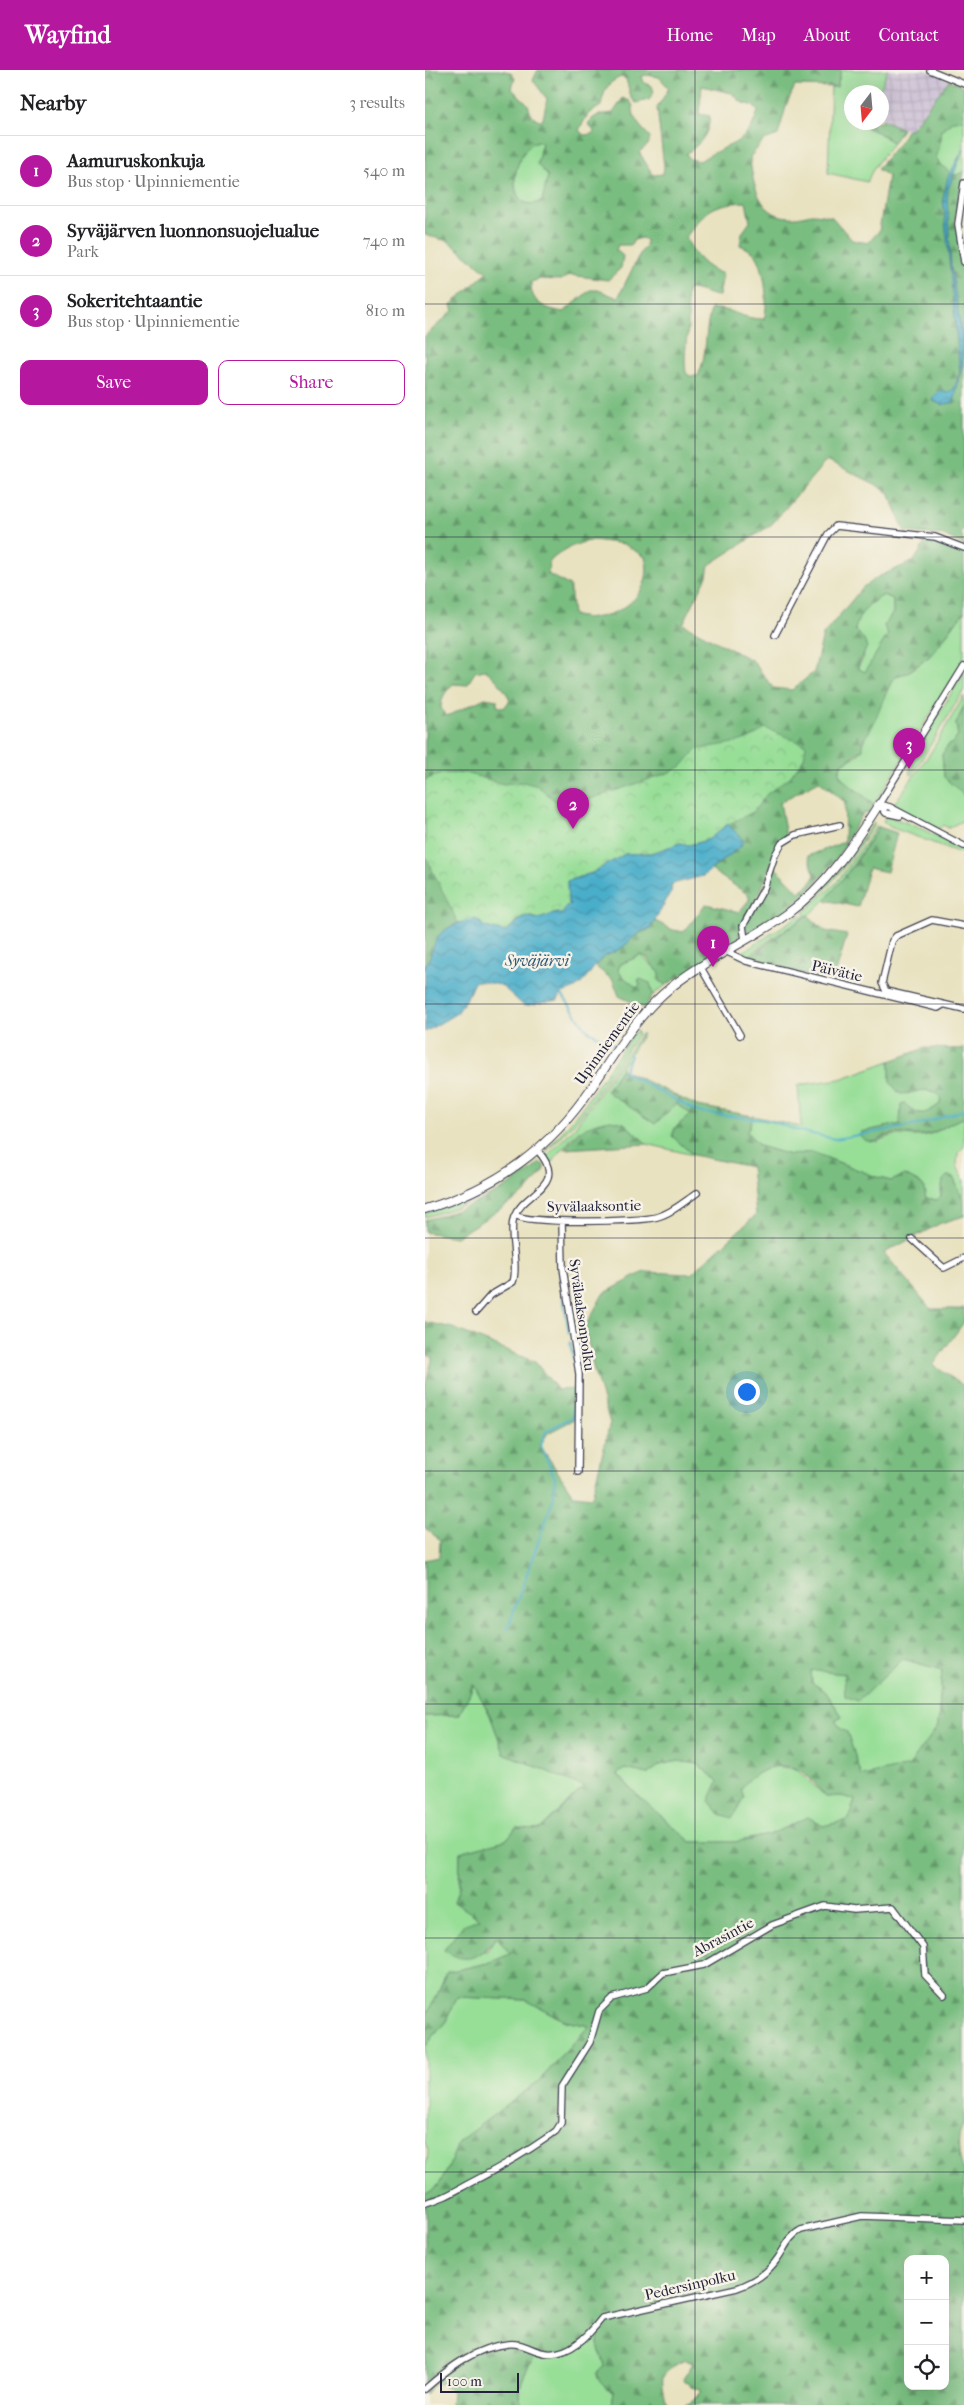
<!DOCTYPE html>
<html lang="en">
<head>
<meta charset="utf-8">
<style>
	:root { --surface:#fff; --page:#f6f6f6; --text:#202124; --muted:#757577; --line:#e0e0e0; --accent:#b5179e }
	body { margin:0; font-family:"IM FELL French Canon",serif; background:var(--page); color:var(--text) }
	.controls { position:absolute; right:15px; bottom:15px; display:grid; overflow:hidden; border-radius:10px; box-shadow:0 5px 20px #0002 }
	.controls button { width:45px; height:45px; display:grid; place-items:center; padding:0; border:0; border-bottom:1px solid var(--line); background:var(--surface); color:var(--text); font:25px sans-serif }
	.compass { position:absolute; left:419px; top:15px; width:45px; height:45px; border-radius:50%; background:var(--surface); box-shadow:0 5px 20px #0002; rotate:196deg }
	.scale { position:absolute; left:15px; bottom:12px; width:79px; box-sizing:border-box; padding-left:5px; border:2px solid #22223b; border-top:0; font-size:14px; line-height:18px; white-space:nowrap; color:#22223b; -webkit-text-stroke:4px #f7f3e8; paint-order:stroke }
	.you { position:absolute; left:321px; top:1321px; width:18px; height:18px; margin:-12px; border:4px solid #fff; border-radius:50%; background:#1a73e8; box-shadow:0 0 0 8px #1a73e833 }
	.badge { display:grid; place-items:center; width:32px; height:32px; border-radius:50%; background:var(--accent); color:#fff; font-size:16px; font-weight:700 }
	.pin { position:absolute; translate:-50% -41px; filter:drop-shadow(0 1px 2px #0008) }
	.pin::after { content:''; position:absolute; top:26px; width:18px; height:15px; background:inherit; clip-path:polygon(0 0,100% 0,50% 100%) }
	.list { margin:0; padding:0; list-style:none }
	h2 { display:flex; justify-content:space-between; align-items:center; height:65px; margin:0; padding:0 20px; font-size:21px }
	h2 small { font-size:16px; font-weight:400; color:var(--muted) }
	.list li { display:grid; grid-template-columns:32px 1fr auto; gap:15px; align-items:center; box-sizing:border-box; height:70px; padding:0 20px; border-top:1px solid var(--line) }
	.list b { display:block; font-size:19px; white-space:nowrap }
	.list p { margin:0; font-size:16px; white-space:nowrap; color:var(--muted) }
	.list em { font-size:16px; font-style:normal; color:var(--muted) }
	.actions { display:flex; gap:10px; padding:15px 20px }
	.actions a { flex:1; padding:11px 0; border:1px solid var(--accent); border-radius:10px; text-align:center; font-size:18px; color:var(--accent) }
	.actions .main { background:var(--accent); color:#fff }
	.icon { flex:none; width:28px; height:28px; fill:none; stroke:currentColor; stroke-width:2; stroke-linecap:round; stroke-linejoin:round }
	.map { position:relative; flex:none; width:539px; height:2335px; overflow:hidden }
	header { display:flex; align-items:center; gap:30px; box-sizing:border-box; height:70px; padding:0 25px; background:var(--accent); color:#fff }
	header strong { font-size:24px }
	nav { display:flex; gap:28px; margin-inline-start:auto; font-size:18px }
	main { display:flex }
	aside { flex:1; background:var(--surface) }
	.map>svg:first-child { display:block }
	.industrial { fill:url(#industrial-grid) }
	.grass { fill:#97de97; stroke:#5c8069 }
	.forest { fill:url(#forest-firs); stroke:#4e705e; fill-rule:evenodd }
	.park { fill:url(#park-crowns); stroke:#5c8069 }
	.water { fill:url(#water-waves); stroke:#366882 }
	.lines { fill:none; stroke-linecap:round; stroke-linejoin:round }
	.stream { stroke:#4aaeca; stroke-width:2 }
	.minor-casing { stroke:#403f4f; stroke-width:8 }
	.major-casing { stroke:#403f4f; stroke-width:10 }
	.minor { stroke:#fff; stroke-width:5.5 }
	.major { stroke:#fff; stroke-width:8 }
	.grid { fill:none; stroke:#22223b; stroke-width:1; stroke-opacity:0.55 }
	.labels { text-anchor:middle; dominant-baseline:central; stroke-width:5; stroke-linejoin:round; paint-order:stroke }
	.street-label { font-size:15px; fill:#22223b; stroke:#f7f3e8 }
	.water-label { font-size:16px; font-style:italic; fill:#325a74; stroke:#f7f3e8 }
</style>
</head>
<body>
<header>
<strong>Wayfind</strong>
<nav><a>Home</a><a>Map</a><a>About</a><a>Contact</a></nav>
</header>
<main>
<aside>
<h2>Nearby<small>3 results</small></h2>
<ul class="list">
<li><span class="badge">1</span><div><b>Aamuruskonkuja</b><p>Bus stop · Upinniementie</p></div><em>540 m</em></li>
<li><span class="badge">2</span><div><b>Syväjärven luonnonsuojelualue</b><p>Park</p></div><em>740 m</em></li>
<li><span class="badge">3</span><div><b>Sokeritehtaantie</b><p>Bus stop · Upinniementie</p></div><em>810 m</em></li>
</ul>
<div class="actions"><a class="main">Save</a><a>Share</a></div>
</aside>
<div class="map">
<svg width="539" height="2335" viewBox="0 0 539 2335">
	<defs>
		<pattern id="industrial-grid" width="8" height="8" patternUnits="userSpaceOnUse" patternTransform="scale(1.25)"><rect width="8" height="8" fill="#cbbfd5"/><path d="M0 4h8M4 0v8" fill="none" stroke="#aea4b8"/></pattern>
		<pattern id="forest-firs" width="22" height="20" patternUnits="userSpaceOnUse" patternTransform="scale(1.25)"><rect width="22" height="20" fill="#79bd80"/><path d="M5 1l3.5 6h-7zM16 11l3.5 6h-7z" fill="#63996a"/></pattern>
		<pattern id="park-crowns" width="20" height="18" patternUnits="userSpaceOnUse" patternTransform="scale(1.25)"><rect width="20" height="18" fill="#97de97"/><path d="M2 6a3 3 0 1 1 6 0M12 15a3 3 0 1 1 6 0" fill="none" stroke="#82be83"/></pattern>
		<pattern id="water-waves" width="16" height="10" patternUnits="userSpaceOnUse" patternTransform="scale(1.25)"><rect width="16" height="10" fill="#4aaeca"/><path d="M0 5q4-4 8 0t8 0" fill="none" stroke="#3d8da5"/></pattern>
	</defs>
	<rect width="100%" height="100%" fill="#f7f3e8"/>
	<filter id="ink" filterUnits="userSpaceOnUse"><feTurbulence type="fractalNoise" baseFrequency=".02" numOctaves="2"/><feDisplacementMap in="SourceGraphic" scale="10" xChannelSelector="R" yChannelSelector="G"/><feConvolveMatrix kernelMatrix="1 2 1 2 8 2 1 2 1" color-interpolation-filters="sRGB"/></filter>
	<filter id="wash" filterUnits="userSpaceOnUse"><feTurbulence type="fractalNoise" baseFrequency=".0096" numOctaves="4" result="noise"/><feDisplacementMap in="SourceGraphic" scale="20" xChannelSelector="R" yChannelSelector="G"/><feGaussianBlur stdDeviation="1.12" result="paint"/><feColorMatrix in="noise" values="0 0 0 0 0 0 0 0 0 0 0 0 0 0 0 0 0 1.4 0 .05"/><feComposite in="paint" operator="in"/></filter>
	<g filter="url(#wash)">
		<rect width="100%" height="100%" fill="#e8e2c0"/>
		<path class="industrial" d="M463 0H500L524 10 485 59H477L457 49V22H454Z"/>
		<path class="grass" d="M416 0H463L454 22H427V52L443 53 441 58 453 62 468 73 449 97 442 112 403 103 406 17H412Z
			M539 50V102L531 105 525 103 511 89 516 69V60L527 51Z
			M113 71 117 73 114 82 123 106 117 131C78 148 85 80 113 71Z
			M459 525 468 529V543L459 556 463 563C458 576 448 591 440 602L432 599 439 587C436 579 430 568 430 560 428 546 448 530 459 525Z
			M539 542V590L449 734 421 713 414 704 416 695 434 684 462 619 471 606C502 598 520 566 539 542Z
			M539 602V620L487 705 484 703 486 699 484 697 489 685Z
			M539 626V636L531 654 533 666 528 673 523 675 517 685 519 707 539 725V750L523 758 518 755 514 759 468 735 506 682Z
			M462 746 488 755 538 778 539 782 538 784 465 757 458 751Z
			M448 753 450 754C428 785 408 816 378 840L377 837 412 803Z
			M452 756 454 757C431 788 413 823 381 847L379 842 411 813Z
			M375 845 380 847 331 879 324 888 320 889 312 886Z
			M216 885 235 903 233 909 241 915 228 925 226 921 215 914 212 919 196 905 193 899 196 894Z
			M212 961 213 964 154 1048 121 1082 123 1078 151 1046 209 963Z
			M216 964H218L181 1021 251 1034 266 1044 250 1058 248 1066 268 1085 222 1074 199 1053 153 1061 125 1094 122 1089 123 1085 150 1057Z
			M465 991V1011L482 1024C493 1020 507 1018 516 1026L515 1034C499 1046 494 1047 479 1033L476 1054 436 1062 452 1072C474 1059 480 1069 502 1065 515 1062 526 1051 539 1048V1077L533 1083 532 1096 539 1110V1132L528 1107 522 1106 516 1118V1126L512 1130 501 1128 480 1105 466 1111 454 1108 387 1082 365 1085 334 1076 322 1062 328 1046 376 1057 373 1015 415 1009Z
			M111 1089 113 1090C81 1118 41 1136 0 1147V1143L52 1125 75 1114Z
			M478 1589 517 1600 513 1656 484 1697 436 1706 422 1662 416 1660 410 1650 417 1646 400 1621 387 1613 386 1600 420 1604 433 1630Z
			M49 1614 65 1645 79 1683 159 1717 115 1759 91 1758 81 1770 35 1782 34 1817 29 1832 56 1849 39 1855 19 1880 62 1881 72 1867 86 1884 63 1893 22 1902 10 1930 0 1945V1646L34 1645Z
			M253 1691 273 1694 293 1711 316 1719 322 1709 348 1696 371 1699 401 1727 417 1726 430 1730 423 1750 398 1756 383 1747 344 1765 309 1772H266L212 1725 192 1703 200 1699 223 1704 235 1695Z
			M32 1927 101 1930 140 1951 164 1956 114 2011 34 2071 21 2103 13 2116 0 2125V2094L2 2093 3 2080 0 2073V1977L21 1951Z
			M174 2259 173 2274 179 2296 172 2303 181 2318 188 2321 186 2335H96C92 2314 100 2301 111 2284L121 2286 162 2273Z"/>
		<path class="forest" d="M0 0H75L85 2 90 8 87 19 103 34 106 45 114 50 118 49 122 29 108 10 113 0H416L412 17 370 16 362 33 353 65 339 70 325 87C327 111 333 146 364 147 372 148 380 145 387 144 394 144 401 146 407 147L427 170 443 173 454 161 463 106 452 99 475 71 482 59H486L524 10 539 17V50L527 51 516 60V68L511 89 525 103 531 105 539 102 530 146 539 204V458L536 462 539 475 519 465 480 462 464 423 458 418 402 390 346 455 284 495 282 506 258 554 328 591 348 618 367 620 389 602 398 565 438 517 453 507 489 491 503 468 539 479V542L505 586 482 603 470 606C457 626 452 655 438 670V679L416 695 414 704 421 712 449 734 444 743 438 744 420 772 421 773C407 800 352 858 322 864L320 854 336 829 349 796 374 822 384 815 390 805 383 786 419 772 420 732 394 711 355 732 361 767 355 772 336 820 316 856 313 870 241 915 235 911V903L221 887 216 885 196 894 193 899 196 905 212 918 215 914 213 910 215 909 225 913 228 925 219 938 194 926 188 910 171 897 181 885 199 876 210 865 225 859 230 851 248 860 259 862 281 834 314 842 324 830V825L286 800 316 776 314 767 303 755 289 767 267 774 255 773 172 799 150 809 143 833 124 847 78 862 33 853 19 861 0 896V266L28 241 26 235 62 202 23 171 0 165ZM222 5 234 7 244 18 232 38 239 97 238 104 228 105 214 82 223 75 225 67C217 58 207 50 208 36L205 31 198 28 188 43C177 45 170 43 163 54L169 61 167 64 159 65 154 60 163 44 176 36C179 22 181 13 196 7L201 9 206 27 211 33 224 30 229 22 227 16 219 13 217 6ZM277 16 307 23 316 32 328 36 333 41C322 78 302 72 275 91L265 89 261 84C276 73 284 64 285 46L274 44ZM113 71 117 73 112 94 123 106 117 131C78 148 85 80 113 71ZM321 132 325 152 317 163 315 175C319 177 326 180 329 183 340 193 344 236 339 249 319 250 304 237 286 239 279 263 283 283 273 306H265L261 303C258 282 263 270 263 250 264 237 259 234 263 219 275 219 282 225 294 226L298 204C280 198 268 185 261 167 282 139 287 134 321 132ZM217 168 221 170V175L213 187 193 228 173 220H165L139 242C121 239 105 234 106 212L115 209 136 210 145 205 183 210 196 198 198 186 191 180 193 175H206L209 170ZM168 470 199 474 220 487C232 527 183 557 148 545L145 516 123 504 124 492C138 479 149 474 168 470ZM459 525 468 529V543L459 556 463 564 440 602 432 598 442 577 438 568 430 560C433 544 444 532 459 525ZM60 600C69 606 81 620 85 630L79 638 72 636V630L60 628 22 646 16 639C16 628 20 622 28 614L42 615 50 602Z
			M457 49 477 59 468 73 453 62 441 58 443 53 457 52Z
			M539 636V725L519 707 517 685 523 675 528 673 533 666 531 654Z
			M454 757 472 763 462 802 443 798 433 837 400 830 429 795Z
			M383 845 400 861 422 865 408 912 320 889Z
			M500 978 539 979V1048C526 1051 516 1061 503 1064 490 1068 476 1061 464 1065 452 1069 448 1077 436 1067V1062L475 1054 476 1034 479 1033C494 1047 499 1046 515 1034L516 1027C505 1014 488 1024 475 1024L465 1012V991Z
			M196 999 272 1036 328 1046 322 1062 334 1076 365 1085 387 1082 454 1108 466 1111 480 1105 498 1115 501 1128 512 1130 516 1126 518 1110 522 1106 528 1107 539 1132V1146L516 1153 459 1183 506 1239H536L539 1237V1252L508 1295 539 1316V2053C531 2067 533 2086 539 2101V2335H260L269 2331 276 2322V2319L266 2317 264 2313 259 2312 258 2309 268 2293 260 2290C232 2304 236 2306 242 2335H186L188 2321C180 2318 172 2312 172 2303L179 2296 173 2274 174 2260C158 2278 136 2288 111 2284 100 2301 92 2314 96 2335H26L27 2321 18 2314H10L0 2324V2125L13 2116 21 2103 34 2071 114 2011 164 1956 140 1951 101 1930 32 1927 21 1951 0 1977V1945L10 1930 22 1902 63 1893 85 1884 72 1867C56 1887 42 1896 19 1880L39 1854 55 1849 29 1832 34 1817 35 1782 81 1770 91 1758 115 1759 159 1717 79 1683 65 1645 49 1615 34 1645 0 1646V1490L14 1487 15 1470 0 1458V1316L8 1287 0 1284V1252L28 1258 110 1292 133 1320 152 1319 150 1349 123 1363 115 1375 148 1425 167 1427 185 1353 169 1301 160 1257 178 1224 219 1202 266 1204 331 1145 326 1097 268 1085 247 1066 250 1058 266 1044 251 1034 230 1054 181 1021ZM478 1589 517 1600 513 1656 484 1696 437 1706 422 1662 416 1659 410 1650 417 1646 400 1621 387 1613 386 1600 419 1604 420 1626 433 1631ZM253 1691 273 1694 293 1711 284 1731 295 1744 307 1748 319 1727 316 1719C326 1703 353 1690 372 1699 383 1704 393 1718 401 1727L417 1726 430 1730 423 1750 398 1756 383 1747 344 1765 309 1772H266L212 1725 192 1704 200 1699 223 1704 235 1695ZM483 2189H520V2316H483Z
			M186 1050 199 1053 222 1074 140 1079C155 1059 161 1054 186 1050Z
			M115 1093 119 1095V1101L99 1124 31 1167 0 1162V1150C41 1140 83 1120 115 1093Z"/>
		<path class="park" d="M340 658 381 675 379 688 365 707 342 724 328 742 300 756 286 769 264 775 255 773 227 783 200 784 167 803 142 811 143 833 146 834 141 837 140 842 136 845 131 843 115 849 104 846 97 847 80 862 60 857 53 850 33 853 0 785V710L15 704 41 703 78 714 98 712 113 716 136 736 147 735 246 702 257 696 271 680C296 673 319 676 340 658Z"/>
		<path class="water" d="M539 78 523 119 522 128 526 196 537 268V295L529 332 517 335 508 331 510 325 516 321 522 323 529 319 535 302 518 128 523 107Z
			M303 754 318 770 316 776 278 806 247 814 246 822 225 859C212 861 207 870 198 877 193 881 186 883 181 886 162 898 165 917 136 923L133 930 99 936 76 915 53 911 49 912 41 930 32 943 0 962V896C6 887 7 879 11 870 17 857 38 851 50 849L60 857 80 862 100 846 113 849 132 843 137 844 141 837 146 834 143 833 142 811 167 803 200 784 227 783 255 773 264 775 283 770Z"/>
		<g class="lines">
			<path class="stream" d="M136 923 162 960 190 975
				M204 984 206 986 198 1002 273 1042 346 1051 374 1061 410 1069 492 1055 539 1040
				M134 1184 135 1206 144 1264
				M82 1560 129 1427 130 1408 116 1376 119 1366 121 1361 148 1347 151 1304 145 1272"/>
		</g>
	</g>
	<g filter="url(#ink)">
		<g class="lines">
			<defs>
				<path id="minor" d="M505 0 539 14
					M539 113 533 154 539 192
					M350 565 403 464 411 456 510 467 539 478
					M454 734 539 596
					M454 734 465 737 539 776
					M454 734 461 743 475 746
					M539 856 507 850 471 866 467 871 457 913 461 921 539 939
					M320 870 318 856 339 818 350 785 357 773 370 765 415 755
					M300 881 321 891 513 938 518 935
					M275 896 315 965
					M90 1145C102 1154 214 1152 232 1147 247 1143 260 1131 272 1123
					M137 1151 138 1198 154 1304 153 1402
					M487 1169 519 1198 539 1188
					M51 1242 66 1225 88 1212C94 1194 83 1163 89 1147 99 1121 144 1116 113 1081
					M0 2133C20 2128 28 2122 45 2113 76 2097 103 2082 131 2061L136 2053 137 2016 165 1972 174 1941 187 1928 222 1918 238 1903 279 1895 347 1855 400 1836 429 1840 468 1837 498 1877 500 1905 519 1925
					M0 2319C24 2298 50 2277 83 2274 97 2272 107 2281 120 2283 144 2287 164 2265 177 2248L312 2218C329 2212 342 2204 353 2188 360 2178 364 2166 376 2160L437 2146 539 2150"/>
				<path id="major" d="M0 1139C71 1118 125 1079 167 1017 189 985 209 950 238 924 275 891 322 873 362 844 401 816 428 775 454 734"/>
			</defs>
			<use href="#minor" class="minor-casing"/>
			<use href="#major" class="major-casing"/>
			<use href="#minor" class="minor"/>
			<use href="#major" class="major"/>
		</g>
	</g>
	<path class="grid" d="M270 0V2335M0 234H539M0 467H539M0 700H539M0 934H539M0 1168H539M0 1401H539M0 1634H539M0 1868H539M0 2102H539"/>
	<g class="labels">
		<g class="street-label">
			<text transform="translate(412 901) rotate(13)">Päivätie</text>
			<text transform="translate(182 973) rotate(-54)">Upinniementie</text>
			<text transform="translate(169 1136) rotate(-1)">Syvälaaksontie</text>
			<text transform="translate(157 1245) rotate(82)">Syvälaaksonpolku</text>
			<text transform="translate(298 1867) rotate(-28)">Abrasintie</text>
			<text transform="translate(265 2215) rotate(-13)">Pedersinpolku</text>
		</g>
		<g class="water-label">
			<text x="112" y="890">Syväjärvi</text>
		</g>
	</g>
</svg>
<div class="controls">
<button>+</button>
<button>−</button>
<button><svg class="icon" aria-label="locate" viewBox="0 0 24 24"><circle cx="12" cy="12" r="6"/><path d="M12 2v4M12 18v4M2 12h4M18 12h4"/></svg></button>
</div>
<svg class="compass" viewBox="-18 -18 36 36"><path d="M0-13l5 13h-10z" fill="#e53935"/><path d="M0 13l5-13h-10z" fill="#757577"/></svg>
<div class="scale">100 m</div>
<div class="you"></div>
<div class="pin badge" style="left:288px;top:897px">1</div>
<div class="pin badge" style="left:148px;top:759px">2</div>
<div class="pin badge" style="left:484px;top:699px">3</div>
</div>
</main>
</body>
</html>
